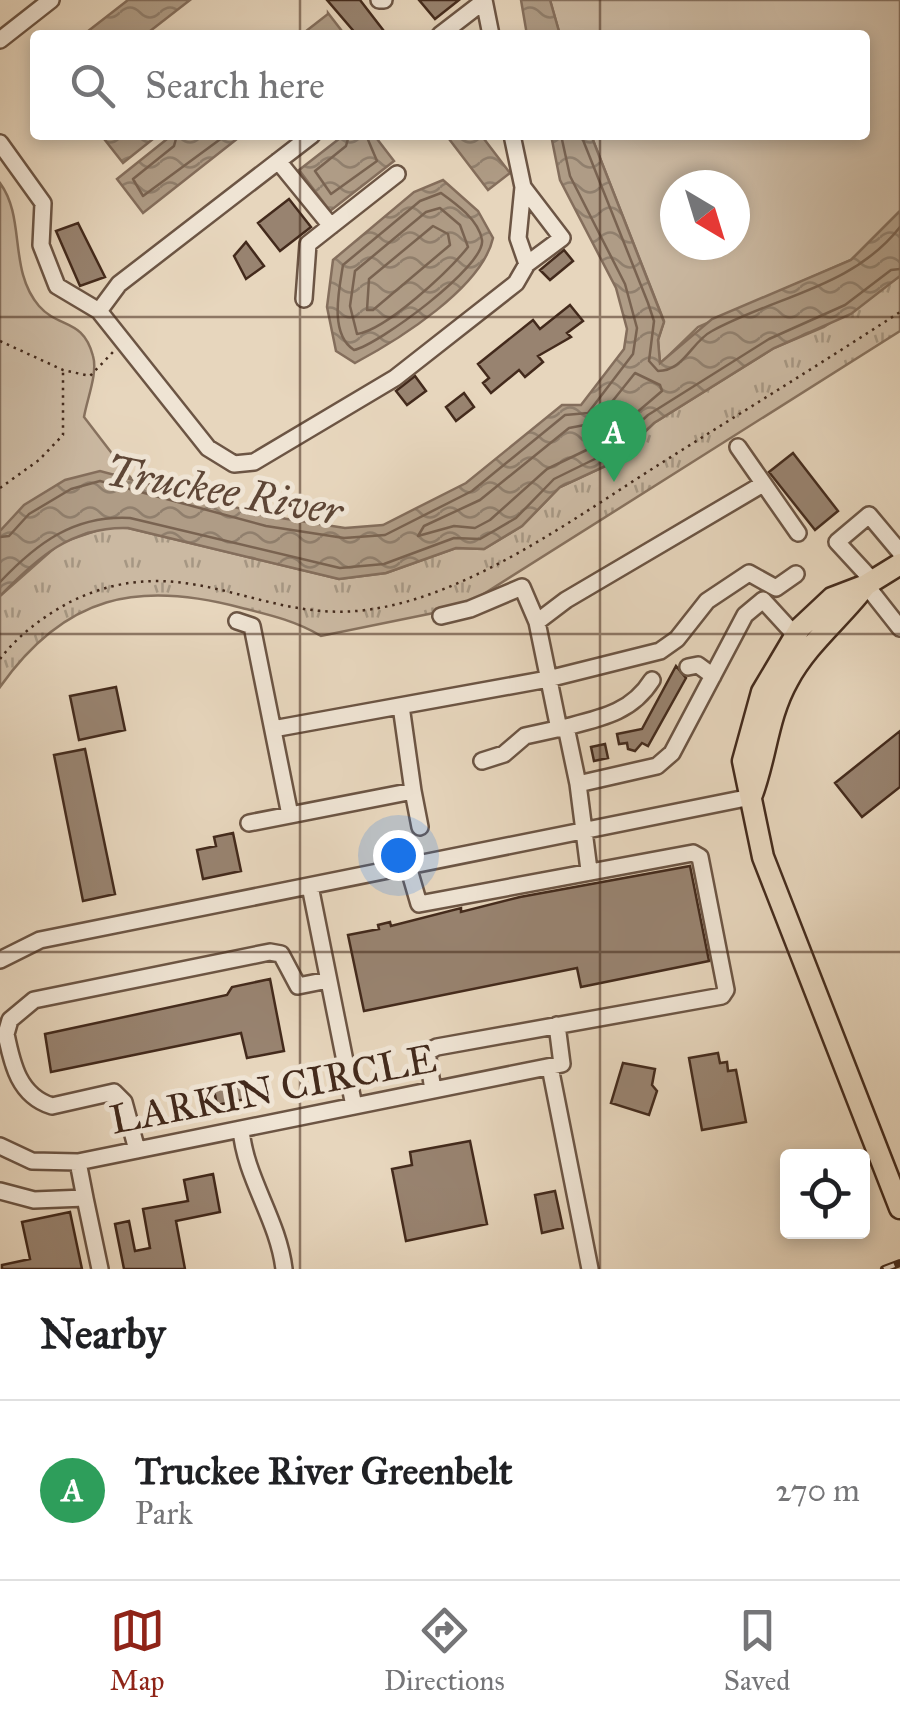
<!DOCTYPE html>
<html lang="en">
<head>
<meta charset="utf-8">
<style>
	:root { --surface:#fff; --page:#f6f6f6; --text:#202124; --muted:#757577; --line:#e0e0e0; --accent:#8f2418 }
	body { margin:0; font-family:"IM FELL Great Primer",serif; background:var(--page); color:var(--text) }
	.controls { position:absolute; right:30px; bottom:30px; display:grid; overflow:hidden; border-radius:10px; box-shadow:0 5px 15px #0003 }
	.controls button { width:90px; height:90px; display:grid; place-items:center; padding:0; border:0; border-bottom:2px solid var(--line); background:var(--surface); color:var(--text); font:50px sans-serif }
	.compass { position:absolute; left:660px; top:170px; width:90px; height:90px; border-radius:50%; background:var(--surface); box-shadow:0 5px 15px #0003; rotate:142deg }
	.you { position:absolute; left:398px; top:855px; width:35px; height:35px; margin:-25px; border:8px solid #fff; border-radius:50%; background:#1a73e8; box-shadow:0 0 0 15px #1a73e833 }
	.badge { display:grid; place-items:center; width:65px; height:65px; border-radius:50%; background:var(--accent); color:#fff; font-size:32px; font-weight:700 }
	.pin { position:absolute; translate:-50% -82px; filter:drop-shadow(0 2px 5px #0008) }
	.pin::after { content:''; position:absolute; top:52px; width:35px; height:30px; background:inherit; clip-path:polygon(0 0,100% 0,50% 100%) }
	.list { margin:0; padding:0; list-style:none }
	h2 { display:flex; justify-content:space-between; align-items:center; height:130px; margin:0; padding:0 40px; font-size:42px }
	h2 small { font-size:32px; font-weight:400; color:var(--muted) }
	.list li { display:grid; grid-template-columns:65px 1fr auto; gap:30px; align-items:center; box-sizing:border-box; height:180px; padding:0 40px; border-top:2px solid var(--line) }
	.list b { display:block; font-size:38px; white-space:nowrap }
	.list p { margin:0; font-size:32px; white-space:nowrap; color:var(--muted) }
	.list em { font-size:32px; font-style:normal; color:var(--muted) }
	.icon { flex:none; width:55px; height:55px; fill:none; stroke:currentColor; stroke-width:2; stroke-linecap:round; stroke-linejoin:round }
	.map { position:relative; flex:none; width:900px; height:1269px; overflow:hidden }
	.search { position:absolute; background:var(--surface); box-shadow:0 5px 15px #0003; left:30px; right:30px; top:30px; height:110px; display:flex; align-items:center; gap:25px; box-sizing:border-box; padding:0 35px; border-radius:10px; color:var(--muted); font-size:38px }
	.sheet { height:310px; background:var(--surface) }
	nav { display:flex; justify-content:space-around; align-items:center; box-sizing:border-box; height:140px; border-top:2px solid var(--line); background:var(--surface); font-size:28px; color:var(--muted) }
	nav a { display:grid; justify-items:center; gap:5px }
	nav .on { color:var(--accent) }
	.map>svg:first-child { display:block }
	.grass { fill:#cbb9a2; stroke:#87725f; stroke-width:2.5; fill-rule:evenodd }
	.park { fill:url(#park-tufts); stroke:#87725f; stroke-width:2.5 }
	.water { fill:url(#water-waves); stroke:#846e5c; stroke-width:2.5 }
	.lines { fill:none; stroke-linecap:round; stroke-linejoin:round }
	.shore { stroke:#796351; stroke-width:2.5 }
	.building { fill:#988370; stroke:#432a1c; stroke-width:2.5 }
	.minor-casing { stroke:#6c5544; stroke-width:20 }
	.major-casing { stroke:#432a1c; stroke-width:25 }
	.path { stroke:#432a1c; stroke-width:2.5; stroke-dasharray:2.5 5; stroke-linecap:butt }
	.minor { stroke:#efe4d4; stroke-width:15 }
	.major { stroke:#e7d6bd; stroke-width:20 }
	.rail-casing { stroke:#432a1c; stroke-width:8 }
	.rail { stroke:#efe4d4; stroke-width:4; stroke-dasharray:11; stroke-linecap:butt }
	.grid { fill:none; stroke:#432a1c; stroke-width:2.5; stroke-opacity:0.55 }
	.labels { text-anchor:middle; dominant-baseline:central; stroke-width:10; stroke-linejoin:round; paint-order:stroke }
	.street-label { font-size:40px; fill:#432a1c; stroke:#efe4d4 }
	.water-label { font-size:42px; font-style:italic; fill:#5e4636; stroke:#efe4d4 }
</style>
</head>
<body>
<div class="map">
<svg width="900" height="1269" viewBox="0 0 900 1269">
	<defs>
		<pattern id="park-tufts" width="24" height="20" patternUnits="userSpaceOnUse" patternTransform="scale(2.5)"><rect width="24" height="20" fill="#cbb9a2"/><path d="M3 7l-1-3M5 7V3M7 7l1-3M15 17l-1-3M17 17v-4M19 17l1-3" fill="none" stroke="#a69783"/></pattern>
		<pattern id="water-waves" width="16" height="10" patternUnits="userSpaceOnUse" patternTransform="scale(2.5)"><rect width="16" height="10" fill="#af9c86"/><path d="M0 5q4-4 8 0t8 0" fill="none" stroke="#907f6d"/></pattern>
	</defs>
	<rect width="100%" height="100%" fill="#e7d6bd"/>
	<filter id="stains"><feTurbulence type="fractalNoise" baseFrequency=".002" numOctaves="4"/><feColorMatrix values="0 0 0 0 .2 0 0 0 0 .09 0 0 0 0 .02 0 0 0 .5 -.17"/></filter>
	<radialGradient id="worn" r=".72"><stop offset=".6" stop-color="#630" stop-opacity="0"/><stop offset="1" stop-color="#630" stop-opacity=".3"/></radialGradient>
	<path class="grass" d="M550 0H900V211L851 260 698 327 660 364 658 340 664 321 591 135H865V35H560ZM675 185H735V245H675Z
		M0 183C26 218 8 270 39 306 59 329 83 318 93 356 98 373 87 399 84 417L130 477C72 466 39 493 0 531Z"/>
	<path class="park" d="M900 276V331L463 607 321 636C296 621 270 615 242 608 138 580 65 595 0 687V596L60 543 107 527 128 528 339 579 386 573 456 548 484 549 522 526 560 487 612 463 654 423 774 348 824 327Z"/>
	<path class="water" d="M128 0H190L145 35H83Z
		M521 0H550L560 35H527Z
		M328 13 345 35H301L328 14Z
		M101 135H158L123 163Z
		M172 135H242L143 213 117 179Z
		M344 135H374L394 161 330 211 299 170Z
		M446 135H481L510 173 488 190Z
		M551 135H591L664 322 658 340 660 363 712 319 851 260 900 211V276L851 314 774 348 654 423 612 463 560 487 522 526 484 549 456 548 386 573 339 579 128 528C72 526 37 558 0 596V531L24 505 65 480 100 471 268 516 345 528 383 525 466 483 562 405H581L624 349 627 329 616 288 560 180Z
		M443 180 478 211 493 238C482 288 398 340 355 363L336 351 327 307 333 260 414 192Z"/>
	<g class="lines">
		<path class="shore" d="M177 135 174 146 133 179 143 196 226 135
			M349 135 346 146 315 171 331 194 377 161 366 135
			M581 135 648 303 654 321 649 361 658 371C684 371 692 341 712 331 776 296 852 288 900 227
			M441 193C455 203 479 220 482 240 486 266 378 345 354 350 329 334 339 290 343 265L420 201Z
			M440 208 460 225 468 247C449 271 386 330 357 334L350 306 355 271 426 212Z
			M433 226 448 234 450 245 373 310H367L369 279Z
			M635 373 660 385 662 391 601 443 547 469 490 520 475 528 454 526 418 536 424 526 480 500 569 428 595 423Z
			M0 537 9 536 29 514 71 489 100 481 266 526 344 538 385 535 472 491 565 415 588 413 633 354 637 328 625 284 570 176 561 135
			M0 582C37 543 74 515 130 518L340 568 384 564 454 538 480 539 516 518 554 479 607 453 648 415 769 339 845 305 891 270 900 269"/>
	</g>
	<path class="building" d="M327 0H360L387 35H357Z
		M419 0H459L435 19Z
		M289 199 311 227 280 251 258 223Z
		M78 223 105 277 80 286 56 231Z
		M246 242 264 266 246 279 234 256Z
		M564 250 573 261 550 280 540 270Z
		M570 305 583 321 567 333 571 337 538 356 543 362 525 377 519 370 491 393 483 383 489 378 478 364 533 320 540 329Z
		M415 376 426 391 407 405 396 391Z
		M464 393 474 407 456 421 446 407Z
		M793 453 838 511 815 530 769 472Z
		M676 666 686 678 648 746 642 743 635 751 628 749 627 743 619 744 617 734 642 729Z
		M116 687 125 730 79 740 70 696Z
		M900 731V787L862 817 835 783Z
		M605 744 608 758 594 761 591 747Z
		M85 749 115 894 83 901 54 755Z
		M233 833 241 871 203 879 197 850 216 846 214 837Z
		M690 866 709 961 581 987 577 968 364 1011 348 935 379 929 378 925 390 922 391 926 461 908V912L520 897Z
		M270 979 284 1051 247 1058 241 1033 51 1072 45 1034 227 995 232 987Z
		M718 1053 720 1063 727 1062 728 1071 736 1070 746 1122 702 1130 689 1058Z
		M623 1063 655 1069 652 1085 657 1091 649 1115 611 1103Z
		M252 1082 255 1097 217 1105 214 1090Z
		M470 1141 487 1224 406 1241 392 1169 412 1165 410 1152Z
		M213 1174 220 1212 176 1221 185 1269H124L115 1224 129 1221 135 1251 150 1248 143 1209 188 1201 184 1180Z
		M555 1191 563 1228 542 1233 535 1195Z
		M70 1212 82 1269H2V1265L30 1259 22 1222Z"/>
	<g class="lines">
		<defs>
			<path id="minor" d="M379 0H384
				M484 0 491 35
				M440 35 484 1
				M0 40 51 0
				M512 135 523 187 518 238 527 264 562 238 523 187
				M0 143 43 203 41 245 57 286 99 311 119 284 312 135
				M278 161 331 226
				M304 299 308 244 397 174
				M99 311 208 448 234 464 254 462 395 378 516 283 527 264
				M738 447 798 533
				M873 581 837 542 869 515 900 552
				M866 585 900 628
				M441 616 470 609 522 587 537 622
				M237 621 252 626 290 815
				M688 667 698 665 713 676
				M273 729 548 679 660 651 677 639 707 601 749 573 776 588 796 574
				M559 729 537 622 566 600 763 484
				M482 761 504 754 525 736 566 727
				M578 784 566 727C602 718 632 712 652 680
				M413 791 420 827
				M249 823 413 791 401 706
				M408 866 419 904 693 853 700 857 726 990 722 996 437 1047 427 1052 433 1090
				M589 870 578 784 657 766 672 753 745 615 763 600 795 635
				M310 886 354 1106
				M0 960 40 940 751 797
				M550 1067 590 1269
				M241 1129C245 1178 278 1219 284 1269
				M0 1146 32 1161 78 1162 562 1064 557 1025
				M137 1150 124 1102 114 1092 52 1106C19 1096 12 1064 6 1034L10 1020 34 1000 270 952 281 954 298 986 328 980
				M0 1191 34 1200 85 1198 78 1162
				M85 1198 100 1269"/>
			<path id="major" d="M900 564 866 585 832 598 800 628 762 692 743 761 763 857 900 1208
				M751 797C766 759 767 717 788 680 808 643 841 618 866 585"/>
		</defs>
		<use href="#minor" class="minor-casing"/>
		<use href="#major" class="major-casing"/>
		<path class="path" d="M0 341 63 370 90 376 114 351
			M0 488 39 460 63 435V370
			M0 659C18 635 44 616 70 602 185 545 258 624 366 610 469 597 577 516 663 462 742 412 822 363 900 312"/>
		<use href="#minor" class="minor"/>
		<use href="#major" class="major"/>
		<defs>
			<path id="rail" d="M884 1269 900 1263"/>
		</defs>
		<use href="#rail" class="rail-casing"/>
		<use href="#rail" class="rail"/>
	</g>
	<path class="grid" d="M300 0V35M600 0V35M300 135V1269M600 135V1269M0 317H900M0 634H900M0 952H900"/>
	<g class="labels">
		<g class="street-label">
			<text transform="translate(273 1089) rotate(-11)">LARKIN CIRCLE</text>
		</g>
		<g class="water-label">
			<text transform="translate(224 491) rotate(10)">Truckee River</text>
		</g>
	</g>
	<rect width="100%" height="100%" filter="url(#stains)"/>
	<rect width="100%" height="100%" fill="url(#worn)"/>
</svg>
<div class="controls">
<button><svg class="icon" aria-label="locate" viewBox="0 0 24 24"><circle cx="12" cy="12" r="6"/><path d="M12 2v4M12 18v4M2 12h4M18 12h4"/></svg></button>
</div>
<svg class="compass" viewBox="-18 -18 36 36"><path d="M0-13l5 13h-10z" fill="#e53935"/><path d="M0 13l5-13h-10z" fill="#757577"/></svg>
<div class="you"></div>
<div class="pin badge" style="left:614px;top:482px;background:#2e9e5b">A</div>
<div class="search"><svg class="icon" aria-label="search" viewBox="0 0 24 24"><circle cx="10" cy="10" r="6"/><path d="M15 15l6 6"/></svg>Search here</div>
</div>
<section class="sheet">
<h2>Nearby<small></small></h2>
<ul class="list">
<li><span class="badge" style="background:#2e9e5b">A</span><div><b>Truckee River Greenbelt</b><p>Park</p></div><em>270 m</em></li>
</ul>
</section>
<nav>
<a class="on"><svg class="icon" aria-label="map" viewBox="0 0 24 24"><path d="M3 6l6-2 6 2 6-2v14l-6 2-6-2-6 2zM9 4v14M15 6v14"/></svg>Map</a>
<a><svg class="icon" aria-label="directions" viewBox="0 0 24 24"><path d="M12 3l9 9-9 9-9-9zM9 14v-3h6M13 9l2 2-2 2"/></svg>Directions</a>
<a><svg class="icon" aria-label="saved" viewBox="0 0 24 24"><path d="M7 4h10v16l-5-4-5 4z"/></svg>Saved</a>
</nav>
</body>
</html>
